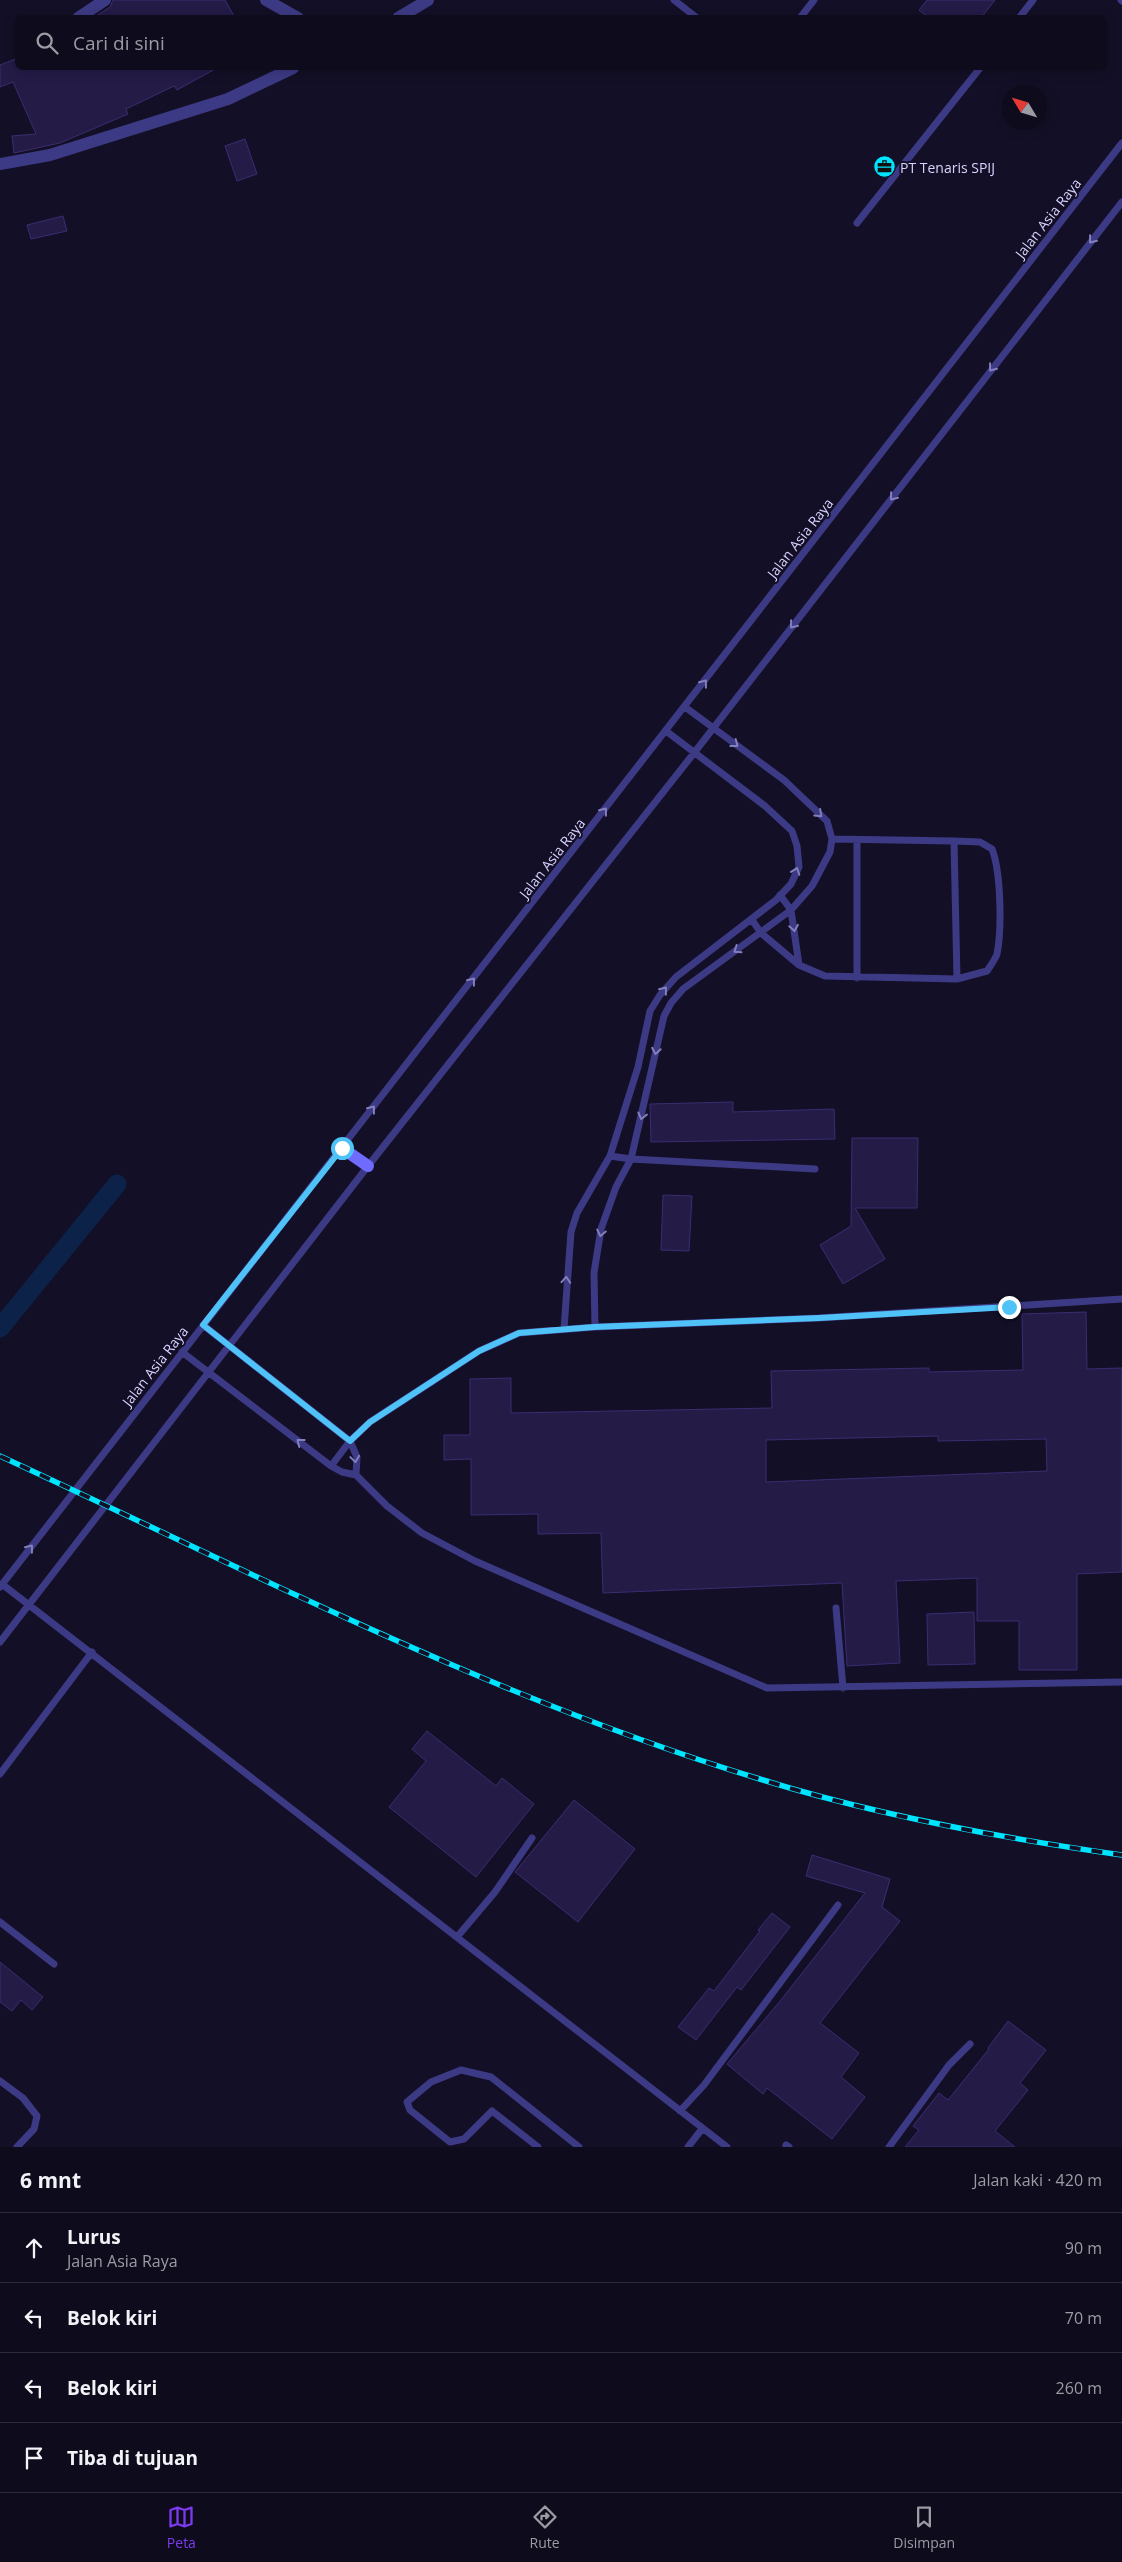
<!DOCTYPE html>
<html lang="id">
<head>
<meta charset="utf-8">
<style>
	:root { --surface:#0e0b1c; --page:#171425; --text:#f1f3f6; --muted:#9b9ba3; --line:#2e2b3b; --accent:#7c3aed }
	body { margin:0; font-family:"Open Sans",sans-serif; background:var(--page); color:var(--text) }
	.compass { position:absolute; left:1002px; top:85px; width:45px; height:45px; border-radius:50%; background:var(--surface); box-shadow:0 2px 12px #0003; rotate:308deg }
	.stop { position:absolute; width:15px; height:15px; margin:-11px; border:4px solid #4fc3f7; border-radius:50%; background:#fff }
	.stop.end { background:#4fc3f7; border-color:#fff; box-shadow:0 1px 5px #0008 }
	.list { margin:0; padding:0; list-style:none }
	h2 { display:flex; justify-content:space-between; align-items:center; height:65px; margin:0; padding:0 20px; font-size:21px }
	h2 small { font-size:16px; font-weight:400; color:var(--muted) }
	.list li { display:grid; grid-template-columns:32px 1fr auto; gap:15px; align-items:center; box-sizing:border-box; height:70px; padding:0 20px; border-top:1px solid var(--line) }
	.list b { display:block; font-size:19px; white-space:nowrap }
	.list p { margin:0; font-size:16px; white-space:nowrap; color:var(--muted) }
	.list em { font-size:16px; font-style:normal; color:var(--muted) }
	.icon { flex:none; width:28px; height:28px; fill:none; stroke:currentColor; stroke-width:2; stroke-linecap:round; stroke-linejoin:round }
	.map { position:relative; flex:none; width:1122px; height:2147px; overflow:hidden }
	.search { position:absolute; background:var(--surface); box-shadow:0 2px 12px #0003; left:15px; right:15px; top:15px; height:55px; display:flex; align-items:center; gap:12px; box-sizing:border-box; padding:0 18px; border-radius:8px; color:var(--muted); font-size:19px }
	.sheet { height:345px; background:var(--surface) }
	nav { display:flex; justify-content:space-around; align-items:center; box-sizing:border-box; height:70px; border-top:1px solid var(--line); background:var(--surface); font-size:14px; color:var(--muted) }
	nav a { display:grid; justify-items:center; gap:2px }
	nav .on { color:var(--accent) }
	.map>svg:first-child { display:block }
	.lines { fill:none; stroke-linecap:round; stroke-linejoin:round }
	.canal { stroke:#0c2248; stroke-width:19 }
	.building { fill:#241b47; stroke:#3b2d73; fill-rule:evenodd }
	.lane { stroke:#3d3a85; stroke-width:7 }
	.street { stroke:#3d3a85; stroke-width:12 }
	.secondary { stroke:#6f6bff; stroke-width:12 }
	.rail-casing { stroke:#00e5ff; stroke-width:5.5 }
	.rail { stroke:#130f26; stroke-width:4; stroke-dasharray:11; stroke-linecap:butt }
	.oneway { stroke:#837fbc }
	.route { stroke:#4fc3f7; stroke-width:6 }
	.labels { text-anchor:middle; dominant-baseline:central; stroke-width:4; stroke-linejoin:round; paint-order:stroke }
	.poi-label { font-size:14px; fill:#d9d4ff; stroke:#130f26; text-anchor:start }
	.street-label { font-size:14px; fill:#d9d4ff; stroke:#130f26 }
</style>
</head>
<body>
<div class="map">
<svg width="1122" height="2147" viewBox="0 0 1122 2147">
	<rect width="100%" height="100%" fill="#130f26"/>
	<g class="lines">
		<path class="canal" d="M0 1328 117 1184"/>
	</g>
	<path class="building" d="M113 0H225L235 18H93L110 7Z
		M927 0H995L981 18H929L919 10Z
		M18 58V68H217L177 90 174 86 126 109 128 114 60 143 14 153 12 136 36 134 13 82 0 87V65Z
		M245 139 257 174 237 181 225 146Z
		M63 216 67 231 31 239 27 225Z
		M733 1102V1112L834 1109 835 1139 651 1142 650 1104Z
		M852 1138H918L917 1208H855L885 1259 843 1284 820 1245 851 1226Z
		M663 1195 692 1196 689 1251 661 1250Z
		M1086 1312 1087 1369 1122 1368V1572L1077 1574V1670H1019V1621H977V1578L896 1581 900 1663 847 1666 842 1583 603 1593 601 1533 538 1534V1514L471 1515V1459L444 1460V1435H470V1379L511 1378V1413L772 1408 771 1371 929 1368V1372L1023 1370 1022 1314ZM938 1436V1441L1046 1439 1047 1471 766 1482V1440Z
		M974 1612 975 1664 928 1665 927 1614Z
		M427 1731 496 1786 502 1778 534 1804 476 1877 389 1807 426 1761 412 1749Z
		M574 1800 635 1849 578 1922 515 1872Z
		M812 1855 890 1879 882 1907 900 1921 820 2023 859 2053 841 2077 865 2097 832 2139 767 2088 763 2094 727 2064 781 2000 865 1893 806 1876Z
		M772 1913 790 1927 741 1990 737 1987 696 2040 678 2027 709 1988 714 1991 760 1931 758 1930Z
		M0 1962 43 1997 32 2010 21 2000 12 2011 0 2002Z
		M1008 2021 1046 2050 1020 2083 1028 2090 995 2131 1015 2147H905L919 2130 913 2126 939 2093 948 2100 989 2049 988 2048Z"/>
	<g class="lines">
		<path class="lane" d="M674 0 697 18
			M1121 0 1122 1
			M800 18 814 0
			M1019 18 1033 0
			M857 223 980 68
			M857 841V978
			M954 841 957 979
			M780 895 791 910 799 965
			M752 920 761 933 799 965 825 976 957 979 987 971C990 966 995 960 997 954 1002 929 1001 872 992 849L980 842 954 841 832 839
			M610 1156 631 1159 815 1169
			M203 1325 350 1441 357 1457 356 1475
			M595 1327 594 1273 601 1229 616 1187 631 1159 664 1016 671 1003 683 989 791 910 812 886 830 852 832 839 827 821 784 780 685 707
			M564 1329 571 1232 577 1213 610 1156 638 1067 650 1011 660 995 676 977 776 900 791 884 799 867 797 846 792 831 765 806 666 731
			M182 1352 331 1466 342 1472 356 1475 387 1506 422 1533 475 1561 767 1688 1122 1682
			M331 1466 350 1441 370 1422 479 1351 519 1333 595 1327 819 1318 1122 1299
			M2 1584 727 2147
			M0 1587 1122 143
			M836 1608 843 1688
			M0 1642 368 1166 694 753 1122 202
			M0 1774 92 1652
			M0 1922 54 1964
			M457 1937 495 1892 532 1838
			M0 2081 23 2098 37 2116 34 2129 17 2147
			M680 2111 704 2085 838 1905
			M786 2145 789 2147
			M538 2147 492 2111 464 2139 450 2142 410 2110 407 2102 431 2082 461 2070 491 2077 579 2147
			M688 2147 702 2129
			M889 2147 949 2065 970 2044"/>
		<path class="street" d="M266 0 298 18
			M78 18 105 0
			M398 18 428 0
			M0 164 50 155 228 99 293 68"/>
		<path class="secondary" d="M342 1148 368 1166"/>
		<defs>
			<path id="rail" d="M0 1456C251 1572 497 1700 763 1780 880 1816 1001 1838 1122 1855"/>
		</defs>
		<use href="#rail" class="rail-casing"/>
		<use href="#rail" class="rail"/>
	</g>
	<defs><path id="oneway-chevron" d="M-2-3.5L2.5 0L-2 3.5" fill="none" stroke-width="1.6" stroke-linecap="round" stroke-linejoin="round" transform="scale(1.25)"/></defs>
	<g class="oneway">
		<use href="#oneway-chevron" transform="translate(1092 240) rotate(128)"/>
		<use href="#oneway-chevron" transform="translate(992 368) rotate(128)"/>
		<use href="#oneway-chevron" transform="translate(893 497) rotate(128)"/>
		<use href="#oneway-chevron" transform="translate(793 625) rotate(128)"/>
		<use href="#oneway-chevron" transform="translate(704 683) rotate(-52)"/>
		<use href="#oneway-chevron" transform="translate(735 744) rotate(37)"/>
		<use href="#oneway-chevron" transform="translate(604 811) rotate(-52)"/>
		<use href="#oneway-chevron" transform="translate(819 814) rotate(43)"/>
		<use href="#oneway-chevron" transform="translate(796 871) rotate(-71)"/>
		<use href="#oneway-chevron" transform="translate(794 928) rotate(81)"/>
		<use href="#oneway-chevron" transform="translate(737 950) rotate(146)"/>
		<use href="#oneway-chevron" transform="translate(472 981) rotate(-52)"/>
		<use href="#oneway-chevron" transform="translate(664 990) rotate(-51)"/>
		<use href="#oneway-chevron" transform="translate(656 1051) rotate(100)"/>
		<use href="#oneway-chevron" transform="translate(372 1109) rotate(-52)"/>
		<use href="#oneway-chevron" transform="translate(642 1116) rotate(104)"/>
		<use href="#oneway-chevron" transform="translate(601 1233) rotate(102)"/>
		<use href="#oneway-chevron" transform="translate(566 1280) rotate(-86)"/>
		<use href="#oneway-chevron" transform="translate(300 1442) rotate(-142)"/>
		<use href="#oneway-chevron" transform="translate(355 1459) rotate(82)"/>
		<use href="#oneway-chevron" transform="translate(30 1548) rotate(-52)"/>
	</g>
	<g class="lines">
		<path class="route" d="M342 1148 203 1325 350 1441 370 1422 479 1351 519 1333 594 1327 819 1318 1009 1307"/>
	</g>
	<defs>
		<symbol id="office-disc" viewBox="-11 -11 22 22"><circle r="9.5" fill="#00e5ff" stroke="#130f26"/><path d="M-6-3h4V-5.5h4V-3h4V5H-6ZM-1-4.5V-3h2v-1.5ZM-6 0V1H6V0Z" fill="#111"/></symbol>
	</defs>
	<g fill-rule="evenodd">
		<use href="#office-disc" x="872" y="154" width="25" height="25"/>
	</g>
	<g class="labels">
		<g class="poi-label">
			<text x="900" y="167">PT Tenaris SPIJ</text>
		</g>
		<g class="street-label">
			<text transform="translate(1048 218) rotate(-52)">Jalan Asia Raya</text>
			<text transform="translate(800 538) rotate(-52)">Jalan Asia Raya</text>
			<text transform="translate(552 858) rotate(-52)">Jalan Asia Raya</text>
			<text transform="translate(155 1366) rotate(-52)">Jalan Asia Raya</text>
		</g>
	</g>
</svg>
<svg class="compass" viewBox="-18 -18 36 36"><path d="M0-13l5 13h-10z" fill="#e53935"/><path d="M0 13l5-13h-10z" fill="#9b9ba3"/></svg>
<div class="stop" style="left:342px;top:1148px"></div>
<div class="stop end" style="left:1009px;top:1307px"></div>
<div class="search"><svg class="icon" aria-label="search" viewBox="0 0 24 24"><circle cx="10" cy="10" r="6"/><path d="M15 15l6 6"/></svg>Cari di sini</div>
</div>
<section class="sheet">
<h2>6 mnt<small>Jalan kaki · 420 m</small></h2>
<ul class="list">
<li><svg class="icon" aria-label="ahead" viewBox="0 0 24 24"><path d="M12 20V5M6 11l6-6 6 6"/></svg><div><b>Lurus</b><p>Jalan Asia Raya</p></div><em>90 m</em></li>
<li><svg class="icon" aria-label="left" viewBox="0 0 24 24"><path d="M17 20v-9H6M10 6l-5 5 5 5"/></svg><div><b>Belok kiri</b></div><em>70 m</em></li>
<li><svg class="icon" aria-label="left" viewBox="0 0 24 24"><path d="M17 20v-9H6M10 6l-5 5 5 5"/></svg><div><b>Belok kiri</b></div><em>260 m</em></li>
<li><svg class="icon" aria-label="arrive" viewBox="0 0 24 24"><path d="M6 21V4h12l-3 4 3 4H6"/></svg><div><b>Tiba di tujuan</b></div></li>
</ul>
</section>
<nav>
<a class="on"><svg class="icon" aria-label="map" viewBox="0 0 24 24"><path d="M3 6l6-2 6 2 6-2v14l-6 2-6-2-6 2zM9 4v14M15 6v14"/></svg>Peta</a>
<a><svg class="icon" aria-label="directions" viewBox="0 0 24 24"><path d="M12 3l9 9-9 9-9-9zM9 14v-3h6M13 9l2 2-2 2"/></svg>Rute</a>
<a><svg class="icon" aria-label="saved" viewBox="0 0 24 24"><path d="M7 4h10v16l-5-4-5 4z"/></svg>Disimpan</a>
</nav>
</body>
</html>
